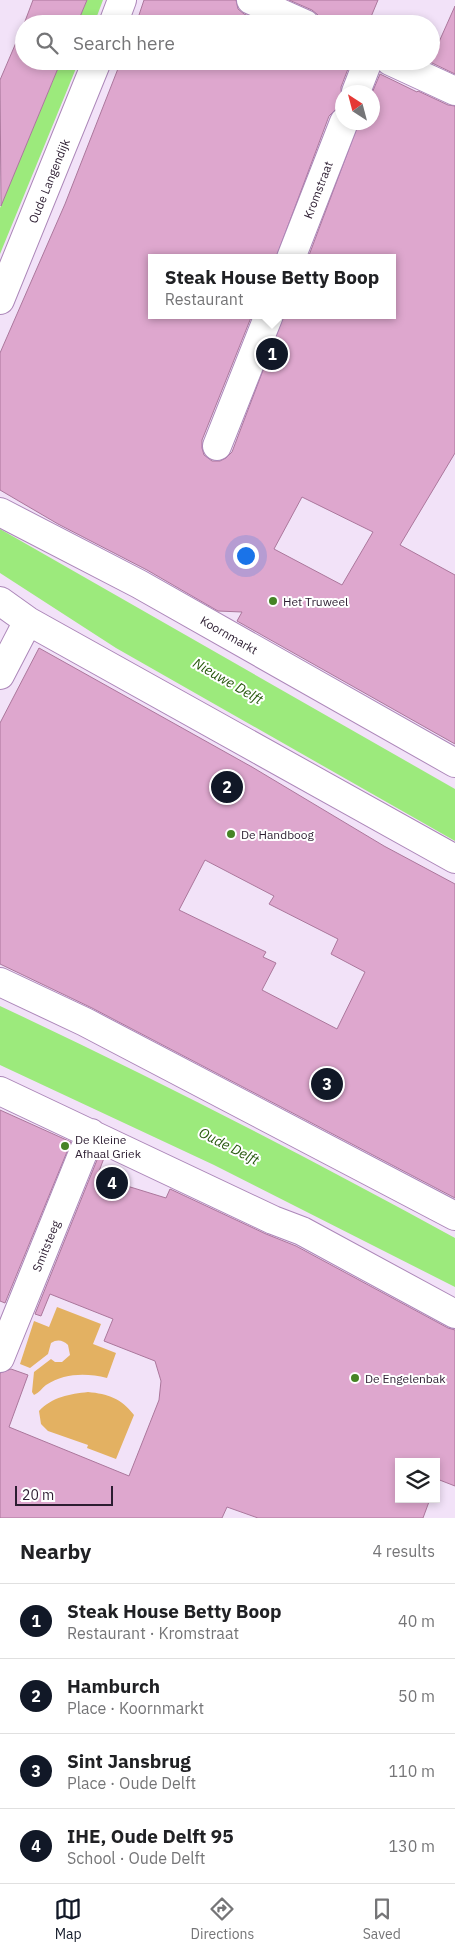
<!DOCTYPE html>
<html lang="en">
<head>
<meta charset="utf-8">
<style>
	:root { --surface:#fff; --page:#f2f2f2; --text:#202124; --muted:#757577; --line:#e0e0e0; --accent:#111827 }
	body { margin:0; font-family:"IBM Plex Sans",sans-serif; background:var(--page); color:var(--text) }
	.controls { position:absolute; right:15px; bottom:15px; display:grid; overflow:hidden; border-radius:0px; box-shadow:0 2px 8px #0003 }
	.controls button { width:45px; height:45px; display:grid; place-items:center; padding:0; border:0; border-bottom:1px solid var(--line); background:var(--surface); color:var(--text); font:25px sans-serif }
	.compass { position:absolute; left:335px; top:85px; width:45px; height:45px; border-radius:50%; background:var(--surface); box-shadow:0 2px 8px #0003; rotate:324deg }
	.scale { position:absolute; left:15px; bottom:12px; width:98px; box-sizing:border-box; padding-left:5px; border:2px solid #2c1d31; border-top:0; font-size:14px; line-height:18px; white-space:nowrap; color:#2c1d31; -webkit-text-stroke:4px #fff; paint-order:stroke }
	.you { position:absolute; left:245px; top:555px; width:18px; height:18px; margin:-12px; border:4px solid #fff; border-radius:50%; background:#1a73e8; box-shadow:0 0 0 8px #1a73e833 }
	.badge { display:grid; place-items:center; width:32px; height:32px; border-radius:50%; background:var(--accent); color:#fff; font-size:16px; font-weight:700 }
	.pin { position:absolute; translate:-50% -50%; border:2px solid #fff; box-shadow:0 1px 5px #0006 }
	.popup { position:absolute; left:148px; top:254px; width:248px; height:65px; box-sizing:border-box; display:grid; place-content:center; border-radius:0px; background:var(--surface); filter:drop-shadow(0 1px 4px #0005); font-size:16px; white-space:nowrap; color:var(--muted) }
	.popup b { font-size:19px; color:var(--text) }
	.popup::after { content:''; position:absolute; left:50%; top:100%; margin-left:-10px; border:10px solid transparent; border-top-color:var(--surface) }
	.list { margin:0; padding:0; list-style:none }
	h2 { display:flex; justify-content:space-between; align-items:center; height:65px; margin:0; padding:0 20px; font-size:21px }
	h2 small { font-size:16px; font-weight:400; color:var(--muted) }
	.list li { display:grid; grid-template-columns:32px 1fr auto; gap:15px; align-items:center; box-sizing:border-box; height:75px; padding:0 20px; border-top:1px solid var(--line) }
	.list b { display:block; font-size:19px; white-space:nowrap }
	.list p { margin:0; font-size:16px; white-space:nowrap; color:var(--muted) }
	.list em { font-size:16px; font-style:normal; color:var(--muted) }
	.icon { flex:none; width:28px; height:28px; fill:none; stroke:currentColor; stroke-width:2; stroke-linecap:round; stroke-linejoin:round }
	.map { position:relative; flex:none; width:455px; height:1518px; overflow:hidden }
	.search { position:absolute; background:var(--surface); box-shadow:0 2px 8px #0003; left:15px; right:15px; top:15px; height:55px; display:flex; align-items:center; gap:12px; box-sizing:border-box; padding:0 18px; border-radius:28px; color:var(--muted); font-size:19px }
	.sheet { height:365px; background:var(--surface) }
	nav { display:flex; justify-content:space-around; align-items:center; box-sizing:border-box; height:70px; border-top:1px solid var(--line); background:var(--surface); font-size:14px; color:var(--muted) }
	nav a { display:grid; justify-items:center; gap:2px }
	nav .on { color:var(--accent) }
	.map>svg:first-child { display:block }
	.green { fill:#e3b162 }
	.water { fill:#9cea7c }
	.building { fill:#dea7ce; stroke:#ab779c; fill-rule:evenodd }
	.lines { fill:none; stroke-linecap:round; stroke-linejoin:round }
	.street-casing { stroke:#ac87b9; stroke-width:30 }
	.street { stroke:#fff; stroke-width:28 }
	.poi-dot { fill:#458425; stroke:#fff; stroke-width:2 }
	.labels { text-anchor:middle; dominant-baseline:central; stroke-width:4; stroke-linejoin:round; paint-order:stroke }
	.street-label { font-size:12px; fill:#2c1d31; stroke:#fff }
	.poi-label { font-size:12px; fill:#2c1d31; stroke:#fff; text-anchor:start }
	.water-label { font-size:14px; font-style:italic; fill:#28580e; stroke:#fff }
</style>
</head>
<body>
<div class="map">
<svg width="455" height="1518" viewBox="0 0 455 1518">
	<rect width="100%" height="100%" fill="#f2e2f8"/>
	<path class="green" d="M57 1307 101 1324 93 1344 116 1353 107 1378C86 1373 65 1373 46 1385 42 1388 39 1393 34 1395L32 1392 34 1372 51 1359 55 1362H62L70 1355 68 1345C63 1340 57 1339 51 1343L48 1354 30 1368 20 1364 34 1321 49 1327Z
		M88 1392C108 1394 121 1398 134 1415L116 1459 87 1448 88 1445 48 1431 41 1424 39 1411C52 1397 70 1394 88 1392Z"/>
	<path class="water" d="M87 0H103L94 24H77Z
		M61 61H79L0 254V208Z
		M0 529 455 789V841L116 648 0 573Z
		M0 1006C154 1078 306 1156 455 1238V1287L214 1165 0 1065Z"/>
	<path class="building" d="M33 0H87L77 24H24Z
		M144 0H236L238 9 244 14 266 24H136Z
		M289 0H378L368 24H320L318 15 312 10Z
		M455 6V74L430 62Z
		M24 24V61H61L1 206 0 80Z
		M121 61H351L341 87 342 107 335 110 329 116 276 258H152V315H252L202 440V448L204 455 212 461H220L226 458 232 452 284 315H392V258H308L359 122H372V93L380 74 417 92 418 91 448 105 455 106V453L400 545 455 575V744L237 621 242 612 218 611 147 570 58 524 0 490V353L65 204ZM302 497 373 532 342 585 274 549Z
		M39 648 252 767 384 846 455 884V1198L92 1008 0 964V723ZM205 860 274 896 269 904 338 939 331 954 365 972 337 1029 262 990 276 963 263 957 266 952 179 910Z
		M0 1110 71 1142 5 1303 0 1301Z
		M99 1155 104 1158 98 1174 127 1186 166 1198 170 1189 266 1234 296 1246 448 1328 455 1330V1486L437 1479 436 1483V1462H399V1499H430L423 1518H258L227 1507 222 1518H0V1373L11 1369 28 1375 9 1427 129 1476 159 1400 161 1381 155 1361 104 1341 113 1319 50 1294 41 1316 35 1314Z"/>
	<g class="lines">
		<defs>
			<path id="street" d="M251 0 305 24
				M113 24 122 0
				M390 61 455 91
				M356 92 368 61
				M291 258 344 122
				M0 300 97 61
				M217 446 269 315
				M0 512 139 584 455 763
				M0 601 28 621 455 859
				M0 675 28 621
				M0 982 85 1022 455 1216
				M0 1091 273 1220 302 1231 455 1314
				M0 1358 91 1133"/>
		</defs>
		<use href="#street" class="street-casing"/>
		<use href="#street" class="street"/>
	</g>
	<g class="poi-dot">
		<circle cx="273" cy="601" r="5"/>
		<circle cx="231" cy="834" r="5"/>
		<circle cx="65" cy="1146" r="5"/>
		<circle cx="355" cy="1378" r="5"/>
	</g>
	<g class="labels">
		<g class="street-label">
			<text transform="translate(49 181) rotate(-68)">Oude Langendijk</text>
			<text transform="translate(318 190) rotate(-69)">Kromstraat</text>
			<text transform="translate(229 635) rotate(30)">Koornmarkt</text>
			<text transform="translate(46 1246) rotate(-68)">Smitsteeg</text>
		</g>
		<g class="poi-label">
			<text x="283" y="601">Het Truweel</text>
			<text x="241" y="834">De Handboog</text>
			<text x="75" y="1139">De Kleine<tspan x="75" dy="14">Afhaal Griek</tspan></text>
			<text x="365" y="1378">De Engelenbak</text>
		</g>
		<g class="water-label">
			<text transform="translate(228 681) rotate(30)">Nieuwe Delft</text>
			<text transform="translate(229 1146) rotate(27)">Oude Delft</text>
		</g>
	</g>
</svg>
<div class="controls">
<button><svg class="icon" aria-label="layers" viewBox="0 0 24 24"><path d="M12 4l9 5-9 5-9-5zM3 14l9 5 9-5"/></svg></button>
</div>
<svg class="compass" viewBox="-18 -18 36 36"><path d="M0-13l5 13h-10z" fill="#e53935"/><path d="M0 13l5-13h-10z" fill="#757577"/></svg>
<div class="scale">20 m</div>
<div class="you"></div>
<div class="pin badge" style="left:272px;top:354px">1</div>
<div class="popup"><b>Steak House Betty Boop</b>Restaurant</div>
<div class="pin badge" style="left:227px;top:787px">2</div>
<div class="pin badge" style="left:327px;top:1084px">3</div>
<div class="pin badge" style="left:112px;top:1183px">4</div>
<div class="search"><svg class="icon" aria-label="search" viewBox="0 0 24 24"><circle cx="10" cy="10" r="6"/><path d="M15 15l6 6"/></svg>Search here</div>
</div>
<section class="sheet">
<h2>Nearby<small>4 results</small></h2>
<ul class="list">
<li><span class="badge">1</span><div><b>Steak House Betty Boop</b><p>Restaurant · Kromstraat</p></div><em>40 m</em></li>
<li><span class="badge">2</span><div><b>Hamburch</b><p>Place · Koornmarkt</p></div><em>50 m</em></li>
<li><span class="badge">3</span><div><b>Sint Jansbrug</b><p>Place · Oude Delft</p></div><em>110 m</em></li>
<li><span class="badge">4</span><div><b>IHE, Oude Delft 95</b><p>School · Oude Delft</p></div><em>130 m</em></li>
</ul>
</section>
<nav>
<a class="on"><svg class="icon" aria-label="map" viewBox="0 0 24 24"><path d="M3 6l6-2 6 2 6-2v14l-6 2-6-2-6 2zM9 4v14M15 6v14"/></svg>Map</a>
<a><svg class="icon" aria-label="directions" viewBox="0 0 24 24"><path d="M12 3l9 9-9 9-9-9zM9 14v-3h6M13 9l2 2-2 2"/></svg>Directions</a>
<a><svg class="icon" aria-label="saved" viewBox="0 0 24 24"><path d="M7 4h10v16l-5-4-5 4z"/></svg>Saved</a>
</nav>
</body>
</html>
